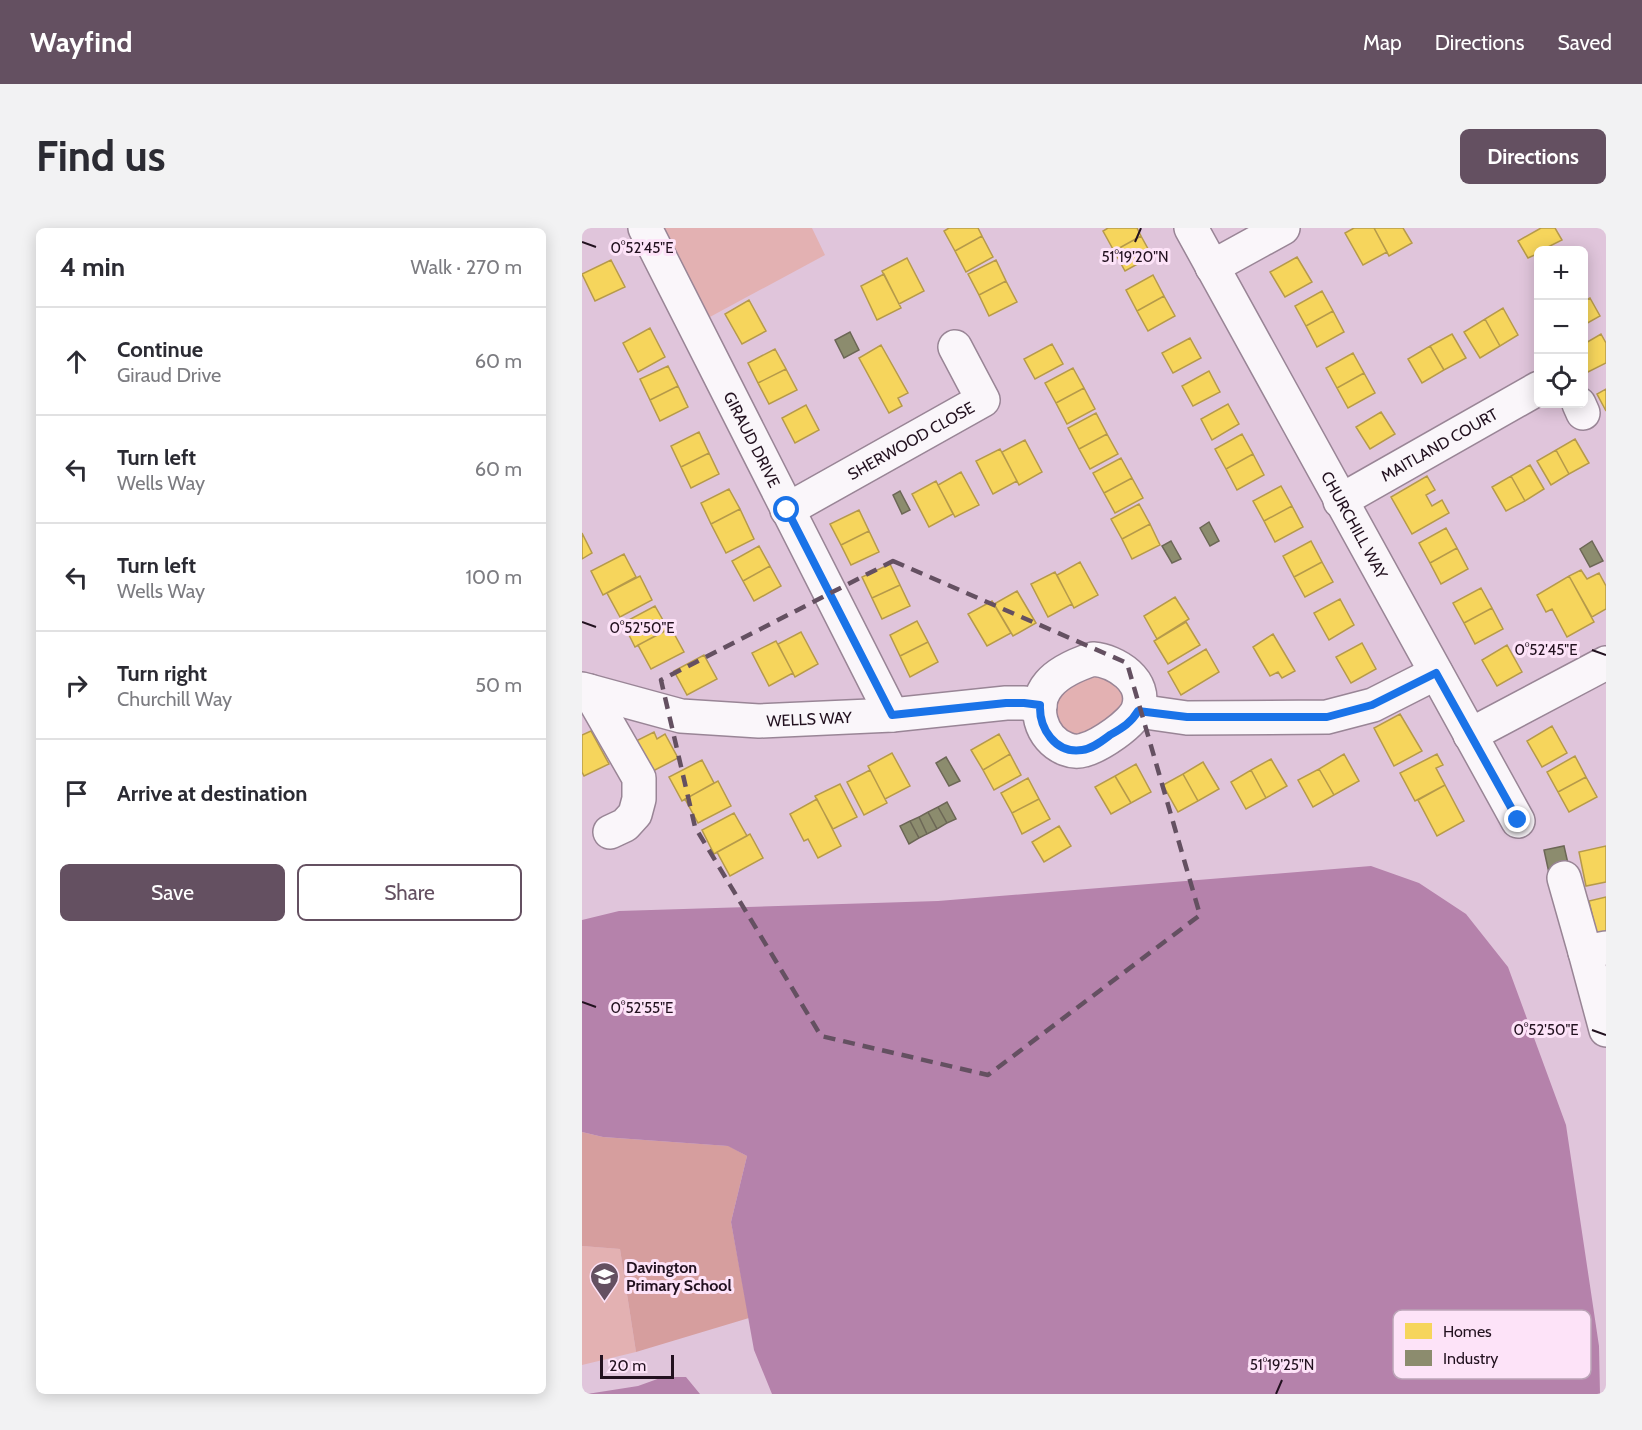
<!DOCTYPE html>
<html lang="en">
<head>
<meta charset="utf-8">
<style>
	:root { --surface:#fff; --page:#f2f2f3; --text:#2b2b33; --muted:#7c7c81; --line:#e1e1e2; --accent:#645061 }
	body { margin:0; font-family:Cabin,sans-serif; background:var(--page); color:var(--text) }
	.controls { position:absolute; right:18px; top:18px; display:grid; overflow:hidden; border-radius:9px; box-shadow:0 3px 15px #0003 }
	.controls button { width:54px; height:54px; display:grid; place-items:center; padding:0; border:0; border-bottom:2px solid var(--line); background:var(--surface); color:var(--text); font:30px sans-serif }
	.scale { position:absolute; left:18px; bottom:15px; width:74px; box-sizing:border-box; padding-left:6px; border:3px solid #22111f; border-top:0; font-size:16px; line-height:21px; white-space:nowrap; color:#22111f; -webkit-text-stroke:4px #fde3f8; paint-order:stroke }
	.stop { position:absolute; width:18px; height:18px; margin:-14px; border:4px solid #1a73e8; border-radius:50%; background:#fff }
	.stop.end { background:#1a73e8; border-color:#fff; box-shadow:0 2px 6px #0008 }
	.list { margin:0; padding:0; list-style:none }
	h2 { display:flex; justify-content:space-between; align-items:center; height:78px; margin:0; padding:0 24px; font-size:26px }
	h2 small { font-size:20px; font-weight:400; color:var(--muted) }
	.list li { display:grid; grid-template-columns:39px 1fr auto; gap:18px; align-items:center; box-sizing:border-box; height:108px; padding:0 24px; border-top:2px solid var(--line) }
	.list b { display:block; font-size:22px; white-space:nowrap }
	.list p { margin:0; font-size:20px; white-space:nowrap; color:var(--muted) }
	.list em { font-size:20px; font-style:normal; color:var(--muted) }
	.actions { display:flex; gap:12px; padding:18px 24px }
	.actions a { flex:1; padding:14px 0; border:2px solid var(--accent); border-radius:9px; text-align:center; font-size:21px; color:var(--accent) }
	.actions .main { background:var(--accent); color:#fff }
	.icon { flex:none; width:33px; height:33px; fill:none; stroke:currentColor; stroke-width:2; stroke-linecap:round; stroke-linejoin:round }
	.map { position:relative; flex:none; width:1024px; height:1166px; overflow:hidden; border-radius:9px }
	header { display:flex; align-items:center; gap:36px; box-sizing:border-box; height:84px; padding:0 30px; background:var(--accent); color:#fff }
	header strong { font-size:28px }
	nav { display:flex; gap:33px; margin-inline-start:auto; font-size:21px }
	.intro { display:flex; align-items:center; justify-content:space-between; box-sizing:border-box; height:144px; padding:0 36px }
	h1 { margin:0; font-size:42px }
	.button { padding:15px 27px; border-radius:9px; background:var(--accent); color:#fff; font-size:21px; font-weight:700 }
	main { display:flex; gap:36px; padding:0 36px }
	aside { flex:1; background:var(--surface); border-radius:9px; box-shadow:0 3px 15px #0003 }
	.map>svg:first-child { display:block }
	.green { fill:#e3b1b2 }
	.forest { fill:#d69e9e }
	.water { fill:#b582ab }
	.homes { fill:#f6d55c; stroke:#b69a4a; stroke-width:1.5 }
	.industry { fill:#8c8c6e; stroke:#6c6756; stroke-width:1.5 }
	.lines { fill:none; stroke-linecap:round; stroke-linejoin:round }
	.minor-casing { stroke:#998596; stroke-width:36 }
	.minor { stroke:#faf6fa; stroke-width:33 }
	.route { stroke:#1a73e8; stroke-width:8 }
	.marked { fill:none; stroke:#645061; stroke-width:4.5; stroke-dasharray:12 8; stroke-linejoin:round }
	.ticks { fill:none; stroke:#22111f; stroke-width:2 }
	.labels { text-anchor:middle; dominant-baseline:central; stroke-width:6; stroke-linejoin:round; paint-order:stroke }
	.street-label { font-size:16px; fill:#22111f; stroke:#fde3f8 }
	.poi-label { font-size:16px; font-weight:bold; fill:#22111f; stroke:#fde3f8; text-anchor:start }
	.key { fill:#fde3f8; stroke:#bba4b7; stroke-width:1.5 }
	.key-label { font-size:16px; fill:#22111f }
	.ticks-label { font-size:15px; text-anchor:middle; fill:#22111f; stroke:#fde3f8; stroke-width:6; stroke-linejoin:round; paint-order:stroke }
</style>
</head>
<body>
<header>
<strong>Wayfind</strong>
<nav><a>Map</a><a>Directions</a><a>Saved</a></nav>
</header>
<div class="intro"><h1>Find us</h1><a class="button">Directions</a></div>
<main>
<aside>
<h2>4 min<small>Walk · 270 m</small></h2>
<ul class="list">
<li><svg class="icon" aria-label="ahead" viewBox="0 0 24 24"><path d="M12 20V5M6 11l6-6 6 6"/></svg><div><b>Continue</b><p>Giraud Drive</p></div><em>60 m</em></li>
<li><svg class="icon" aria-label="left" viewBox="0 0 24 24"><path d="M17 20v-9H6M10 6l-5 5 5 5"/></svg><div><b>Turn left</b><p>Wells Way</p></div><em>60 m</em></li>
<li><svg class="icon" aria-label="left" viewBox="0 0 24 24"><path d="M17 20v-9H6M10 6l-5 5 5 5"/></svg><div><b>Turn left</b><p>Wells Way</p></div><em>100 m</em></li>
<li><svg class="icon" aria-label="right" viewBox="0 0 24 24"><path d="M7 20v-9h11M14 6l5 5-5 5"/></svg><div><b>Turn right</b><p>Churchill Way</p></div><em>50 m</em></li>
<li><svg class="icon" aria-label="arrive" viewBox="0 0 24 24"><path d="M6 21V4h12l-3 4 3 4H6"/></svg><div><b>Arrive at destination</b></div></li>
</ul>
<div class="actions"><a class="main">Save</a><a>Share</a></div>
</aside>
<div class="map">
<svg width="1024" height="1166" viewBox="0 0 1024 1166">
	<rect width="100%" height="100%" fill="#e0c5db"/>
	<path class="green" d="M78 0H230L243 27 126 90Z
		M523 441 543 468 540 482C527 492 503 516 484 504 480 501 477 497 474 494V463Z
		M0 1018 38 1021 54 1124 0 1137Z"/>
	<path class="forest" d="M0 904 21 909 147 918 165 928 149 994 167 1090 54 1124 38 1021 0 1018Z"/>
	<path class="water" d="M789 638 837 655 884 686 926 739 984 897 1017 1118 1018 1166H190L172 1122 149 994 165 928 146 918 21 909 0 904V692L37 683 356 673Z
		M81 1149H104L118 1166H5L56 1158Z"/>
	<path class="homes" d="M367 0H396L400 8 373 23 362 3Z
		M526 0H555L559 8 532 23 521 3Z
		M772 0H792L805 24 781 37 763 5Z
		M792 0H821L830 15 807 28Z
		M959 0H973L980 12 960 22H957V25L946 30 936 13Z
		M400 8 411 29 384 44 373 23Z
		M559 8 570 28 543 43 532 23Z
		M715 29 730 54 703 69 688 44Z
		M325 30 342 63 317 76 300 43Z
		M29 32 43 59 13 73 0 46Z
		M414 32 424 53 397 67 386 46Z
		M302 46 319 80 295 92 279 58Z
		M571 47 582 68 555 83 544 62Z
		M424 53 435 74 407 88 397 67Z
		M740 63 751 83 724 98 713 78Z
		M582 68 593 88 566 103 555 83Z
		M1008 70 1018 88 1002 97V73Z
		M167 72 184 103 160 116 143 86Z
		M921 80 936 107 918 118 903 91Z
		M751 83 762 104 735 119 724 98Z
		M903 91 918 118 898 130 882 104Z
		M68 100 83 129 56 144 41 115Z
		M870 106 884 130 862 142 848 118Z
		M1019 106 1024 115V135L1006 144 1002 136V116Z
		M608 110 619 130 591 145 580 125Z
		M470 116 481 136 453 151 442 131Z
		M299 117 326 165 316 170 320 178 307 185 277 130Z
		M848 118 862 142 840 155 826 131Z
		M193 121 204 141 176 155 166 135Z
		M771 125 782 145 755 160 744 140Z
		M86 138 96 158 68 172 58 151Z
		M491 140 502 160 474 175 463 155Z
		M204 141 215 162 187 176 176 155Z
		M627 143 638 164 611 178 600 158Z
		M782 145 793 165 766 180 755 160Z
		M96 158 106 179 78 193 68 172Z
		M502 160 513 181 485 196 474 175Z
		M1024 161V183L1015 166Z
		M646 176 657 196 630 212 619 191Z
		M224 177 237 202 213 215 200 190Z
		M799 184 813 206 788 221 774 199Z
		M514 185 525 206 497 221 486 200Z
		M117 204 127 225 99 239 89 218Z
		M525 206 536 226 508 241 497 221Z
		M660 206 671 226 644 241 633 221Z
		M993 211 1007 235 987 246 974 222Z
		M443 212 460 244 437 257 420 224Z
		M418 221 435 253 411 266 394 233Z
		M974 222 987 246 969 257 955 233Z
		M127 225 137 246 109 260 99 239Z
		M671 226 682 247 655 262 644 241Z
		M539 230 550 250 522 265 511 245Z
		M948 237 962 261 943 273 929 248Z
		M379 244 397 277 373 289 356 257Z
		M845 248 853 262 844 267 850 278 860 272 867 285 830 306 809 269Z
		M929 248 943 273 924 283 910 259Z
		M550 250 561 270 533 285 522 265Z
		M354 253 371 286 347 299 330 266Z
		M699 258 710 278 682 293 671 273Z
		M147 261 158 281 129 296 119 275Z
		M557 276 568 296 540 311 529 291Z
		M710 278 721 299 693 314 682 293Z
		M158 281 172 311 144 325 129 296Z
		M277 282 287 303 259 317 248 296Z
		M568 296 578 317 550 331 540 311Z
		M864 300 875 320 848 335 837 315Z
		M287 303 297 324 269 337 259 317Z
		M0 305 10 325 0 331Z
		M729 313 740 334 712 349 701 328Z
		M177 318 188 338 161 353 150 333Z
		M875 320 886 341 859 356 848 335Z
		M42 326 54 349 21 367 9 343Z
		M498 334 516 367 492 380 475 347Z
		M740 334 751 354 723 369 712 349Z
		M308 336 318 357 290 370 280 349Z
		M188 338 199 358 172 373 161 353Z
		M999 342 1005 351 1017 345 1024 358V381L1010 389 987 348Z
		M473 344 490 376 466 389 449 356Z
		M58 348 70 372 38 389 25 365Z
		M987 348 1012 394 985 409 970 381 964 384 955 367Z
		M318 357 328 378 300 391 290 370Z
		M899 360 910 380 882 395 871 375Z
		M435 363 454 395 431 408 412 376Z
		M593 369 607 391 575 411 562 388Z
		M758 371 772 397 747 412 732 385Z
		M410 373 429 405 405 418 386 386Z
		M73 378 86 401 53 419 41 395Z
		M910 380 921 401 893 416 882 395Z
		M335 393 346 414 318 428 308 407Z
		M604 394 618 417 586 436 572 413Z
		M89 400 102 424 69 441 56 417Z
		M219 404 236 436 213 449 196 416Z
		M691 406 713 443 700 450 696 444 688 448 671 419Z
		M194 413 211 445 187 458 170 425Z
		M346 414 356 434 328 449 318 428Z
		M780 415 794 441 769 455 754 429Z
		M925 417 940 444 915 458 900 432Z
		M624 421 637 444 599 467 586 444Z
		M122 427 135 451 105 467 92 443Z
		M818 486 840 523 812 538 792 500Z
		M970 498 985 525 960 539 945 513Z
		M9 503 27 536 2 548 0 544V507Z
		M72 504 75 511 83 506 96 530 71 543 54 513Z
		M417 506 428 526 401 542 389 522Z
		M310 525 328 558 303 571 286 538Z
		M428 526 439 547 412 562 401 542Z
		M762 526 777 553 752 567 737 541Z
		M855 526 861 537 854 540 863 557 833 573 818 545Z
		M993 528 1004 549 976 564 965 544Z
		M689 531 705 558 684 570 669 542Z
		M120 532 132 555 100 573 87 549Z
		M621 534 637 561 616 573 601 546Z
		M554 536 569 564 549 575 533 548Z
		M737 541 752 567 731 579 716 552Z
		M288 542 305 575 282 587 265 554Z
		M669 542 684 570 664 581 649 554Z
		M601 546 616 573 596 584 581 557Z
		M533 548 549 575 529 586 513 559Z
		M1004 549 1015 569 987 584 976 564Z
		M446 550 457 571 430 585 419 565Z
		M136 553 149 578 116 595 103 571Z
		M258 556 275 589 251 601 233 568Z
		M863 557 882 593 855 608 836 572Z
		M235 571 259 618 236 630 226 611 222 613 208 586Z
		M457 571 468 591 440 606 430 585Z
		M152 585 165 608 132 626 120 602Z
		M477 598 489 618 462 634 450 614Z
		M168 606 181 630 148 648 135 624Z
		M1024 618V654L1004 658 997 624Z
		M1024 669V705L1015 708 1007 673Z"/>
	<path class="industry" d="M268 104 277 122 262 130 253 112Z
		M318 263 328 282 320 286 311 267Z
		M627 294 637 313 628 318 618 300Z
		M589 313 599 331 590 335 580 318Z
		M1010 313 1021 333 1008 339 998 321Z
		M364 529 378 553 367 558 354 535Z
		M365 574 374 591 365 595 356 579Z
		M356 579 365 595 355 601 346 584Z
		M346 584 355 601 345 606 337 589Z
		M337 589 345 606 337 610 328 593Z
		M328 593 337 610 327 616 318 598Z
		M982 618 987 640 967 645 962 622Z"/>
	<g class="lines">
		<defs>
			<g id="minor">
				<path id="s1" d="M63 0 310 487"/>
				<path id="s2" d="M609 0 936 593"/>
				<path d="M630 39 701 0"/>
				<path d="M997 176 1001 185"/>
				<path id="s3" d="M758 273 957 160"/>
				<path id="s4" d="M205 282 401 172 373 119"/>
				<path d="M511 431C534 433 566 453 556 481 551 496 517 518 502 522 496 524 489 523 484 521 458 511 449 477 467 456 477 444 496 436 511 431Z"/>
				<path id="s5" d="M0 461 99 488 177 493 310 487 424 475H442L458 478"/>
				<path d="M7 463 57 550V571L53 586 43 597 28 604"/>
				<path d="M556 483 605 490 745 489 791 477 854 445"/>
				<path d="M888 507 1024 435"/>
				<path d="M982 650 1003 724"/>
				<path d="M1024 720 1003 724 1024 802"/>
			</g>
		</defs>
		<use href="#minor" class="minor-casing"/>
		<use href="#minor" class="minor"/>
	</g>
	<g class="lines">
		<path class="route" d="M205 282 310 487 424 475H442L458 477C457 500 473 526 500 522 510 521 520 513 528 507 540 500 549 495 556 483L605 489H745L790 477 854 445 936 592"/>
	</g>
	<path class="marked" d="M311 333 545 435 618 687 406 847 239 808 113 599 79 452Z"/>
	<path class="ticks" d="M0 14 14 19M553 14 559 0M0 394 14 399M1010 422 1024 427M0 774 14 779M1010 802 1024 807M694 1166 700 1152"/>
	<defs>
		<symbol id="school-pin" viewBox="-11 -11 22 30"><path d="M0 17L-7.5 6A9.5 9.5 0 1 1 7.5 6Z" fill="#645061" stroke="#fde3f8"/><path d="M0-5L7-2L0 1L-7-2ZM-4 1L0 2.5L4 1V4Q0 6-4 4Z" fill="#fff"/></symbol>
	</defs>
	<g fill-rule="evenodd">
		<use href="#school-pin" x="6" y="1032" width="33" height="45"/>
	</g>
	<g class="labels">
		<g class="street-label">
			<text stroke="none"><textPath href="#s1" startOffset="237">GIRAUD DRIVE</textPath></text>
			<text stroke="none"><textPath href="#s4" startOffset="142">SHERWOOD CLOSE</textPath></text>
			<text stroke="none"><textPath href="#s3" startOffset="114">MAITLAND COURT</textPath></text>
			<text stroke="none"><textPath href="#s2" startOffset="339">CHURCHILL WAY</textPath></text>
			<text stroke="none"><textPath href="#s5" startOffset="231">WELLS WAY</textPath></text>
		</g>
		<g class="poi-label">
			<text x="44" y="1039">Davington<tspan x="44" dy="18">Primary School</tspan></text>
		</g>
	</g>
	<rect x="811" y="1082" width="198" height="69" rx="9" class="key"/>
	<rect x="823" y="1095" width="27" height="16" fill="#f6d55c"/>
	<rect x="823" y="1122" width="27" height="16" fill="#8c8c6e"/>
	<g class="key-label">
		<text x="861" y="1109">Homes</text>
		<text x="861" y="1136">Industry</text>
	</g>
	<g class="ticks-label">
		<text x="60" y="25">0°52'45"E</text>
		<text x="553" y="34">51°19'20"N</text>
		<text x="60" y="405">0°52'50"E</text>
		<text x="964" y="427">0°52'45"E</text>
		<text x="60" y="785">0°52'55"E</text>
		<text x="964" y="807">0°52'50"E</text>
		<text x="700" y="1142">51°19'25"N</text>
	</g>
</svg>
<div class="controls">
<button>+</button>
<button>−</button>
<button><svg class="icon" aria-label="locate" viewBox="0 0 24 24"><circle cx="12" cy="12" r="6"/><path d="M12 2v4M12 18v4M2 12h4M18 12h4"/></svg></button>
</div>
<div class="scale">20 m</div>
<div class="stop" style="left:205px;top:282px"></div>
<div class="stop end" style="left:936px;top:592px"></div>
</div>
</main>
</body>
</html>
